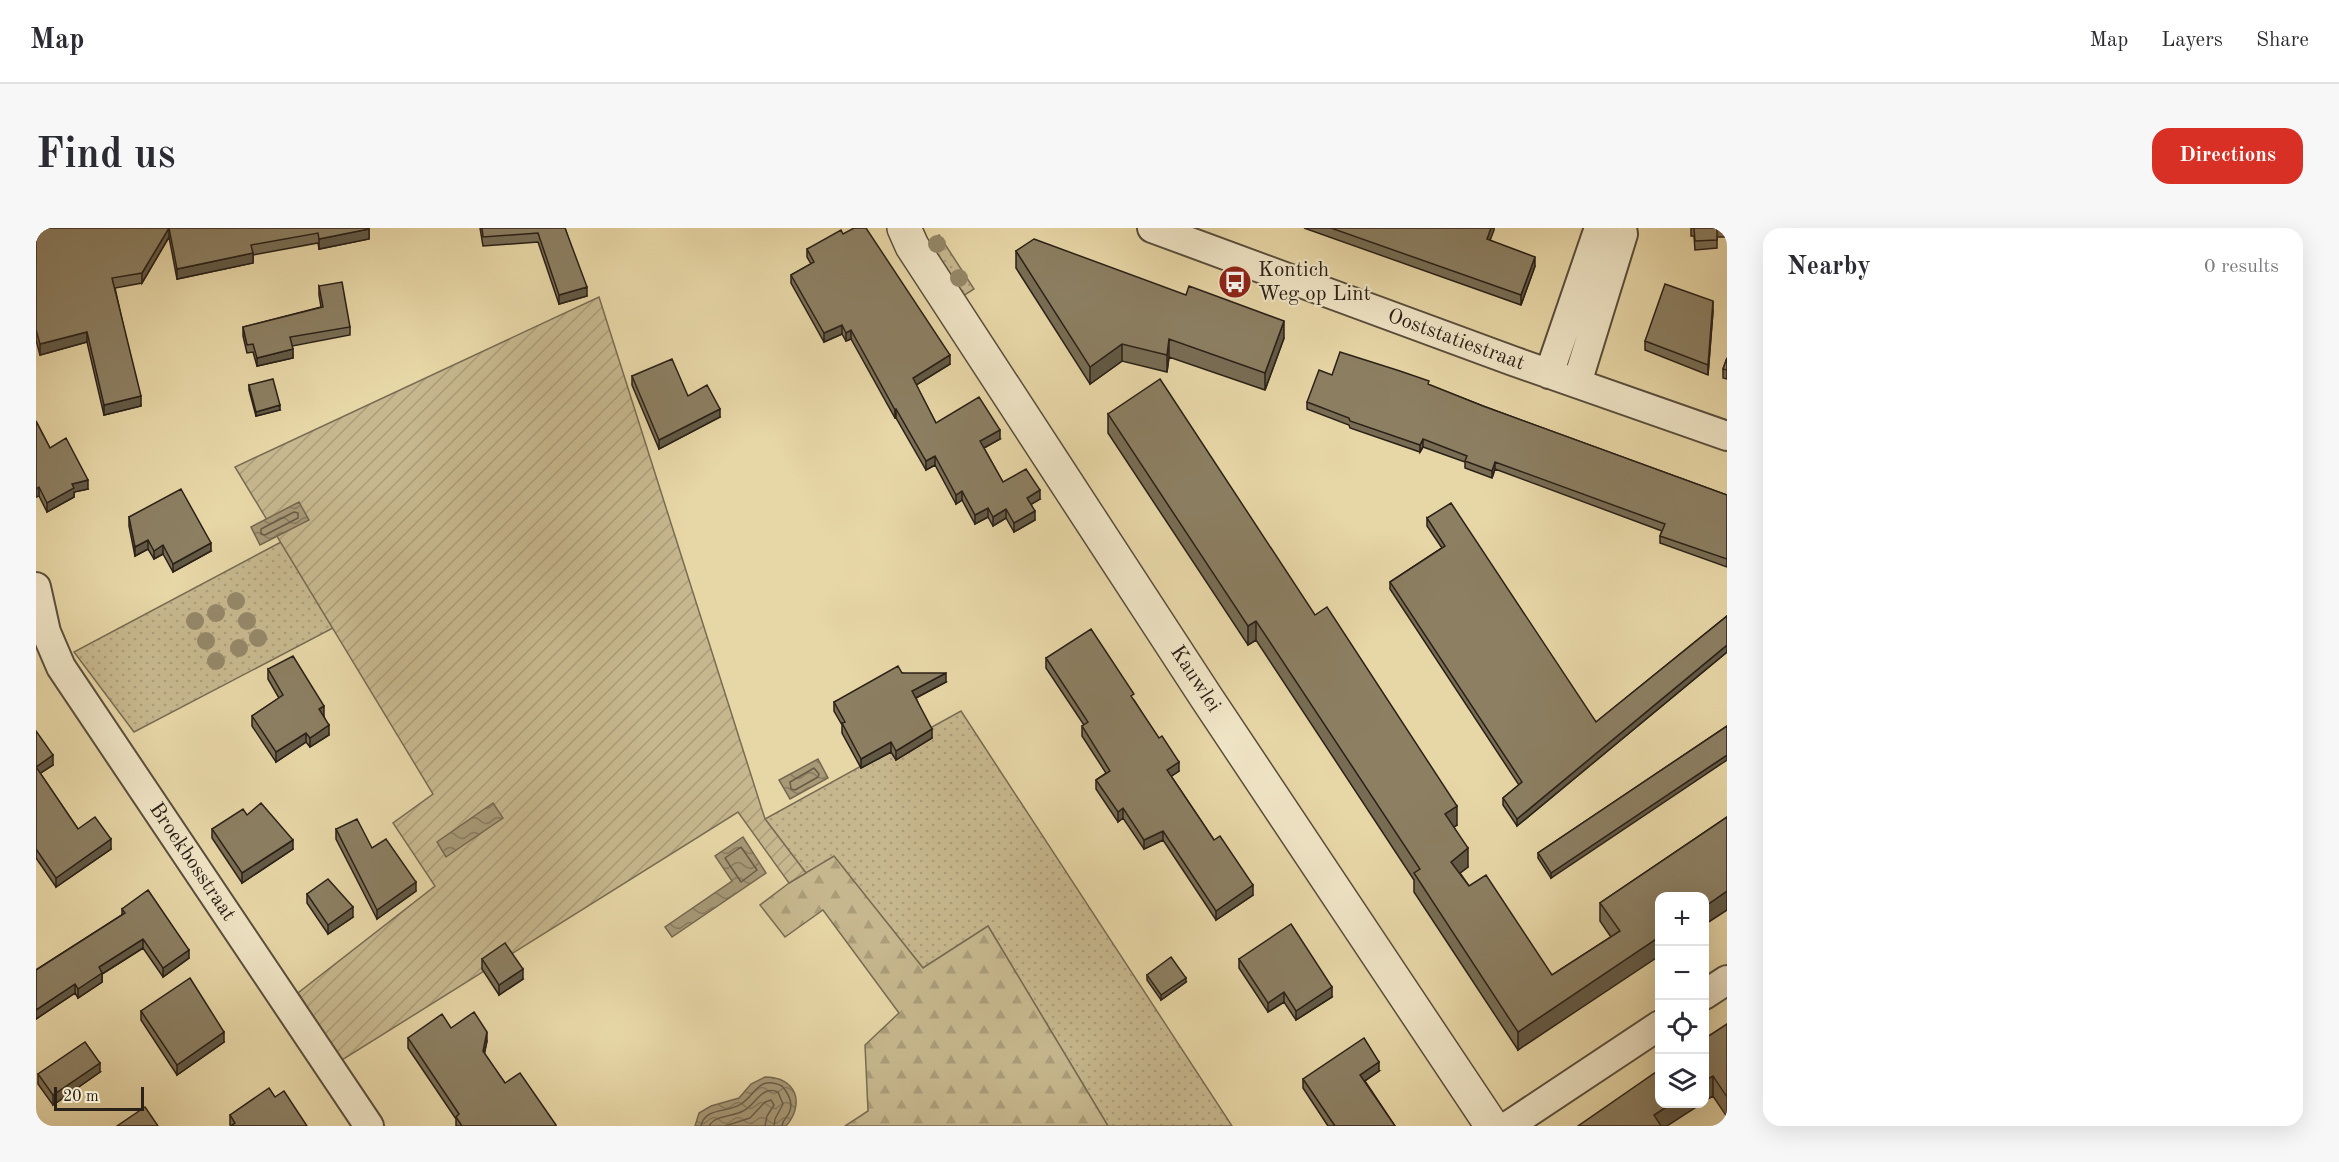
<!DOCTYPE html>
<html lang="en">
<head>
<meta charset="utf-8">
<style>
	:root { --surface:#fff; --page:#f7f7f7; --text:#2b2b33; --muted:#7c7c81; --line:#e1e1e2; --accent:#d93025 }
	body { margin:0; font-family:"Old Standard TT",serif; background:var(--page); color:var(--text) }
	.controls { position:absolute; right:18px; bottom:18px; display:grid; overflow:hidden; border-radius:12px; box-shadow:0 6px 24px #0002 }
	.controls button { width:54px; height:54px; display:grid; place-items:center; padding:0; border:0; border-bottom:2px solid var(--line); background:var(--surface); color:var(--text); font:30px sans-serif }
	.scale { position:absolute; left:18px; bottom:15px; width:90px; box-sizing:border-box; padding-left:6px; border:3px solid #2a2118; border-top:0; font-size:16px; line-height:21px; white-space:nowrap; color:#2a2118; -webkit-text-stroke:4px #efe4c5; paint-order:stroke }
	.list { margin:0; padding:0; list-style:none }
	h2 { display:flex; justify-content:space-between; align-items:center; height:78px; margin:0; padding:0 24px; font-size:26px }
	h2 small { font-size:20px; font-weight:400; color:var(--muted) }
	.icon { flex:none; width:33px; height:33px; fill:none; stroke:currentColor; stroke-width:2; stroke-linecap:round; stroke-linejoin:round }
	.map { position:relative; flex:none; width:1691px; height:898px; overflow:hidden; border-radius:18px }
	header { display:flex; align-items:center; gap:36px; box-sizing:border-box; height:84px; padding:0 30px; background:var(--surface); border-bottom:2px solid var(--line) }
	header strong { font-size:28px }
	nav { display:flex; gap:33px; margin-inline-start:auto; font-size:21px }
	.intro { display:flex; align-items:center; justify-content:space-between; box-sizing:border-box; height:144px; padding:0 36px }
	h1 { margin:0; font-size:42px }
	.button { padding:15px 27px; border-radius:18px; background:var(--accent); color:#fff; font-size:21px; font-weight:700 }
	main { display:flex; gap:36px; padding:0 36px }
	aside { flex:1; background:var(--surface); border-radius:18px; box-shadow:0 6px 24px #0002 }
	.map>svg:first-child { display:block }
	.grass { fill:url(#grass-dots); stroke:#786c53; stroke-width:1.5 }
	.forest { fill:url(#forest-firs); stroke:#786c53; stroke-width:1.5 }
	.garden { fill:url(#garden-furrows); stroke:#786c53; stroke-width:1.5 }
	.water { fill:url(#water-waves); stroke:#756850; stroke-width:1.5 }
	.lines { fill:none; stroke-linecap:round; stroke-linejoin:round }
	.shore { stroke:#685c47; stroke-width:1.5 }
	.minor-casing { stroke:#594e3c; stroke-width:32 }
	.tertiary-casing { stroke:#594e3c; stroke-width:36 }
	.minor { stroke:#efe4c5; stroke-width:28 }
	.tertiary { stroke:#efe4c5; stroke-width:33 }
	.tree { fill:#948768 }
	.wall { fill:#786d54; stroke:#2a2118; stroke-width:1.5 }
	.shaded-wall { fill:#625945; stroke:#2a2118; stroke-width:1.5 }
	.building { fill:#8c7f62; stroke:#2a2118; stroke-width:1.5 }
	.labels { text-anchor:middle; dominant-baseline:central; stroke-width:4.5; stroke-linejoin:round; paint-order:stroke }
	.poi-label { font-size:21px; fill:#2a2118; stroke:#efe4c5; text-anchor:start }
	.street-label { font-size:21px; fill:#2a2118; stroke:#efe4c5 }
</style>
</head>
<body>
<header>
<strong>Map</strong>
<nav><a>Map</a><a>Layers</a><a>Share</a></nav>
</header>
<div class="intro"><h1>Find us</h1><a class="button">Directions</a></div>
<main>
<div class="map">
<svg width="1691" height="898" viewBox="0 0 1691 898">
	<defs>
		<pattern id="grass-dots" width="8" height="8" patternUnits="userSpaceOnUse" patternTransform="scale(1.5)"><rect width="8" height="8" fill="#c7b78e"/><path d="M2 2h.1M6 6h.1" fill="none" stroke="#ab9d7a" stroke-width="1.8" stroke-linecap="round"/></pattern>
		<pattern id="forest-firs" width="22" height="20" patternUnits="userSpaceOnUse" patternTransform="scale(1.5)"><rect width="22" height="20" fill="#c7b78e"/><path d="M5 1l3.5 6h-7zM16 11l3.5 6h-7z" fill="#ab9d7a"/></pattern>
		<pattern id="garden-furrows" width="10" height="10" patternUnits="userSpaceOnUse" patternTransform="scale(1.5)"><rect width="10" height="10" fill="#c7b78e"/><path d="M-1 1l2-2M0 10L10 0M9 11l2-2" fill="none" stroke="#ab9d7a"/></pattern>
		<pattern id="water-waves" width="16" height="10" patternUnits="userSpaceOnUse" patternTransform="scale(1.5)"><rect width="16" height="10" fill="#a79876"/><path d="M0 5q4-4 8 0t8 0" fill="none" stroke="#887c60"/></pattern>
	</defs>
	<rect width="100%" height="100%" fill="#e7d6a6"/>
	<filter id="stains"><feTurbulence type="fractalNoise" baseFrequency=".00333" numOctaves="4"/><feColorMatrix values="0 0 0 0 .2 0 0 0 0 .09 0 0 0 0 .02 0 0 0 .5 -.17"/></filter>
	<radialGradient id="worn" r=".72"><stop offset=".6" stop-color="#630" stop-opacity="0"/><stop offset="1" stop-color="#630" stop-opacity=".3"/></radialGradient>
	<path class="grass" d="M903 7 938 61 927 68 892 14Z
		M245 314 297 400 98 504 38 424Z
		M925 483 1196 898H1072L952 698 887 740 798 629 770 645 729 591Z"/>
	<path class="forest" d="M798 628 887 740 952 698 1072 898H809L832 883 829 817 863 785 787 682 749 709 724 677 753 655Z"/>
	<path class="garden" d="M563 69 729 591 770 645 753 655 702 584 306 832 262 765 399 658 357 595 397 566 199 239Z"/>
	<path class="water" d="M263 274 273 292 224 317 215 299Z
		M782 531 792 550 754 571 743 552Z
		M457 575 467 590 410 629 401 614Z
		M707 609 730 645 636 709 629 699 696 653 679 628Z
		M729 849C761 849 769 876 750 898H659L663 885 675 878 703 870 715 856Z"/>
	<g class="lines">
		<path class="shore" d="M258 284 262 285V290L229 307 225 306V301Z
			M778 540 783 546 782 549 759 562 755 561 754 554Z
			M705 619 721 642 705 654 689 630Z
			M665 898C669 879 692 885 705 876 720 866 723 847 746 858 752 865 758 875 753 885 750 891 747 891 746 898
			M673 898C679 887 696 889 707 883 720 877 725 857 742 864L747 876 739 891 738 898
			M689 898 714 890 729 874 735 872 738 877 731 888 729 898"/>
		<defs>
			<path id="minor" d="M1116 0 1477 133 1691 208
				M1513 146 1563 0
				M1541 155 1587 6 1586 0
				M0 359 10 404 25 439 333 898
				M1668 767 1691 752
				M1472 898 1624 797"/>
			<path id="tertiary" d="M868 0 876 18 1170 469 1456 898"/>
		</defs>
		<use href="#minor" class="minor-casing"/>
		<use href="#tertiary" class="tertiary-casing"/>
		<use href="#minor" class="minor"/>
		<use href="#tertiary" class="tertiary"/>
	</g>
	<g class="tree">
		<circle cx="901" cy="16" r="9"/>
		<circle cx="923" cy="50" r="9"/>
		<circle cx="200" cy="373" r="9"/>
		<circle cx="180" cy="385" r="9"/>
		<circle cx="159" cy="393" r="9"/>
		<circle cx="211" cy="393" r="9"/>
		<circle cx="222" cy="410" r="9"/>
		<circle cx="170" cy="413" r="9"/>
		<circle cx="203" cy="420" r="9"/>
		<circle cx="180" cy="433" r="9"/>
	</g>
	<path class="wall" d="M0 0H333V11L283 21 282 15 217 27V35L141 51 133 9 106 55 79 60 105 178 68 187 51 114 4 127 0 112Z
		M444 0H529L551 68 523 76 502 14 447 18Z
		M1268 0H1458L1454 12 1499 38 1485 77Z
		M1655 0H1691V9H1681V20L1659 22 1658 8H1655Z
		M807 6 914 136 880 157 900 195 964 211 948 220 967 254 1004 271 995 276 999 292 978 304 970 290 957 298 952 289 939 296 926 272 920 276 899 237 890 242 860 190H859L815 111 810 113 806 106 788 114 755 55V47L775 36 771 29V21Z
		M980 23 1248 110 1229 162 1133 129 1131 144 1086 133 1054 156 980 40Z
		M283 58 314 99V107L256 118 257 130 221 138 217 124 211 125 207 108V99L285 79 283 67Z
		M1677 83 1672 147 1609 122V113Z
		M1691 130V151L1687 150V141Z
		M1296 147 1393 157 1447 178 1691 267V339L1624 315V308L1626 303 1459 241 1456 250 1429 240V234L1387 219 1384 224 1314 200 1313 197 1271 181V174Z
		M596 148 652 168 684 189 623 221 596 157Z
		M213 157 244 182 220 188 213 162Z
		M1072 186 1279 387 1421 597 1418 599 1432 639 1424 645 1433 658 1516 747 1575 709 1564 693V675L1691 589 1482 822 1378 664V652L1220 412 1212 417 1072 205Z
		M0 193 14 220 52 261 38 264V269L11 284 3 268 0 269Z
		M93 289 175 323 137 344 127 326 118 331 112 321 99 328 93 298Z
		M1391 290 1560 494 1691 388V424L1481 598 1467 577V570L1483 557 1354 361V354L1406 320 1391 298Z
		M1010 430 1098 472 1143 543 1135 548 1178 612 1217 667 1180 692 1127 612 1108 621 1087 590 1082 594 1060 561V552L1070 545 1046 508V498L1048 497 1010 440Z
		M232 441 288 488 293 507 274 519 270 514 240 534 216 498V488L243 470 232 451Z
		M866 445 910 454 880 470 896 510 860 532 855 524 825 540 806 505V497L798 483V474Z
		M1691 498 1515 650 1502 630V625Z
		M0 503 17 537 4 545 42 601 75 621 20 659 0 630Z
		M211 587 257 621 206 655 176 610V601Z
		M300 601 336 620 380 663 341 691 300 611Z
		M271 666 317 689 292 706 271 675Z
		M86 681 153 730 127 749 107 720 66 746V754L42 770 39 765 0 791V742L86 687Z
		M446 731 487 751 463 767 446 741Z
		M1203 731 1296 769 1260 792 1248 774 1232 784 1203 740Z
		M1111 747 1150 754 1125 772 1111 752Z
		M105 783 188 814 141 847 105 792Z
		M1691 796V889L1677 868 1668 873Z
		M415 800 451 813 448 826 469 855 520 898H420V891L372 820V810Z
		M1343 843 1329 853 1359 898H1292L1267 860V851Z
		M64 844 17 877 2 856V846Z
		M239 869 195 898 194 897V887Z"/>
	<path class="shaded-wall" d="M133 0V9L106 55V45Z
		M1455 0H1458V2L1451 20V11Z
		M333 1V11L283 21V11Z
		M217 25V35L141 51V41Z
		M1499 29V38L1485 77V67Z
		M551 59V68L523 76V67Z
		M1677 73V83L1672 147V137Z
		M1248 93V110L1229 162V145Z
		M806 97V106L788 114V105Z
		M815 102V111L810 113V105Z
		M51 104V114L4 127V116Z
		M1133 111V129L1131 144V127Z
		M1086 116V133L1054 156V139Z
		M257 121V130L221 138V130Z
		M914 127V136L877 159V150Z
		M105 168V178L68 187V177Z
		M244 177V182L220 188V184Z
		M684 181V189L623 221V212Z
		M860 181V190H859V182Z
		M964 202V211L944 222V213Z
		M1387 211V219L1384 224V217Z
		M899 228V237L890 242V233Z
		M1459 234V241L1456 250V243Z
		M52 252V261L38 264V269L11 284V275L36 256Z
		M3 259V268L0 269V261Z
		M1004 262V271L991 279V270Z
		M926 263V272L920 276V267Z
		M952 280V289L939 296V287Z
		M970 281V290L957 298V289Z
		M999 283V292L978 304V295Z
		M112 312V321L99 328V319Z
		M175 315V323L137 344V336Z
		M127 317V326L118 331V323Z
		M1220 393V412L1212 417V398Z
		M1691 417V424L1481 598V591Z
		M910 445V454L876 472V463Z
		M288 478V488L283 491V481Z
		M293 497V507L274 519V510Z
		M896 501V510L860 532V523Z
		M270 505V514L240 534V524Z
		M855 514V524L825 540V531Z
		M17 527V537L0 548V539Z
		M1691 527V532L1515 650V645Z
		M1143 534V543L1131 551V542Z
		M1421 578V597L1409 605V586Z
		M1087 580V590L1082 594V584Z
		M1127 603V612L1108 621V612Z
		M75 611V621L20 659V650Z
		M257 612V621L206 655V645Z
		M1432 620V639L1415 652V634Z
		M380 654V663L341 691V682Z
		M1217 657V667L1180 692V683Z
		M1691 663V682L1668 697V679Z
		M317 679V689L292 706V697Z
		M1623 709V728L1482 822V804Z
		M107 711V720L66 746V754L42 770V761L63 739Z
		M153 722V730L127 749V740Z
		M487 741V751L463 767V757Z
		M1150 750V754L1125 772V767Z
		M39 756V765L0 791V782Z
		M1296 759V769L1260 792V783Z
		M1248 764V774L1232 784V775Z
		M188 804V814L141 847V837Z
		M451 804V813L447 833V823Z
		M1343 834V843L1324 856V847Z
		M64 835V844L17 877V867Z
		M1677 848V868L1668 873V853Z
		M1635 876H1665L1631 898H1618V887Z"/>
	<path class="building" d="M0 0H133L106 45 76 50 105 168 68 177 51 104 4 116 0 102Z
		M133 0H333V1L283 11 282 5 215 17 217 25 141 41Z
		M446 0H529L551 59 523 67 502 5 447 9Z
		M818 0H830L914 127 877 150 900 195 943 169 964 202 944 213 967 254 990 241 1004 262 991 270 999 283 978 295 970 281 957 289 952 280 939 287 926 263 920 267 899 228 890 233 860 181 859 182 815 102 810 105 806 97 788 105 755 47 778 34 771 21 805 2 807 6Z
		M1295 0H1455L1451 11 1499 29 1485 67Z
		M1658 0H1681V12L1659 13Z
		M998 11 1150 67 1153 58 1248 93 1229 145 1133 111 1131 127 1086 116 1054 139 980 23Z
		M306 54 314 99 254 109 257 121 221 130 217 116 211 117 207 99 287 79 283 58Z
		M1629 56 1677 73 1672 137 1609 113Z
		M1304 124 1364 143 1393 153 1392 156 1447 178 1691 267V331L1624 308 1629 296 1459 234 1456 243 1429 233 1431 228 1387 211 1384 217 1314 193 1313 190 1271 174 1283 142 1296 147Z
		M1691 130V142L1687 141Z
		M636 131 652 168 671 157 684 181 623 212 596 148Z
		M237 151 244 177 220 184 213 157Z
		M1124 151 1279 387 1291 379 1421 578 1409 586 1432 620 1415 634 1433 658 1450 647 1516 747 1584 703 1564 675 1691 589V663L1668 679V669H1623V709L1482 804 1378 645 1384 641 1220 393 1212 398 1072 186Z
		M0 193 14 220 30 210 52 252 36 256 38 260 11 275 3 259 0 261Z
		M145 261 175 315 137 336 127 317 118 323 112 312 99 319 93 289Z
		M1415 275 1560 494 1691 388V417L1481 591 1467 570 1486 554 1354 354 1409 318 1391 290Z
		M1055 401 1098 466 1095 468 1123 510 1126 508 1143 534 1131 542 1178 612 1184 608 1217 657 1180 683 1127 603 1108 612 1087 580 1082 584 1060 552 1074 543 1046 498 1052 494 1010 430Z
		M257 428 288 478 283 481 293 497 274 510 270 505 240 524 216 488 247 467 232 441Z
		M862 438 866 445H910L876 463 896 501 860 523 855 514 825 531 806 495 809 494 798 474Z
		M1691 498V527L1515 645 1502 625Z
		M0 503 17 527 0 539Z
		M0 539 42 601 59 589 75 611 20 650 0 621Z
		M225 575 257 612 206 645 176 601 207 581 211 587Z
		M321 591 336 620 350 611 380 654 341 682 300 601Z
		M292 651 317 679 292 697 271 666Z
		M112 662 153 722 127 740 107 711 63 739 66 745 42 761 39 756 0 782V742L89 685 86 681Z
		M1255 696 1296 759 1260 783 1248 764 1232 775 1203 731Z
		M469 715 487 741 463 757 446 731Z
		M1135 729 1150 750 1125 767 1111 747Z
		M154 750 188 804 141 837 105 783Z
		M438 784 451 804 447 823 469 855 484 845 520 897 519 898H426L420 889 423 886 372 810 406 786 415 800Z
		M1691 796V869L1677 848 1668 853V811Z
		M1328 810 1343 834 1324 847 1359 898H1299L1267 851Z
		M49 814 64 835 17 867 2 846Z
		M1623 842V876H1635L1618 887 1625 898H1542Z
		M233 860 239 869 248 863 271 898H195L199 895 194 887Z
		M109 879 122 898H81Z"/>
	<defs>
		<symbol id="bus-disc" viewBox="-11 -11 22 22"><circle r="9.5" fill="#8f2418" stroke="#efe4c5"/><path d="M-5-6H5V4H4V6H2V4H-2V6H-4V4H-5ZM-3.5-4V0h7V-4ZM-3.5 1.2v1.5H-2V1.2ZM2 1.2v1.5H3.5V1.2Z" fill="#fff"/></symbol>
	</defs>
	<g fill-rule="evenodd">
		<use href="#bus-disc" x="1180" y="35" width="38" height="38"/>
	</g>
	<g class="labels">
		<g class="poi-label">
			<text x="1222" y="42">Kontich<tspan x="1222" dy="24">Weg op Lint</tspan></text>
		</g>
		<g class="street-label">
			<text transform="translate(1420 112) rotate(20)">Ooststatiestraat</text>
			<text transform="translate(1159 451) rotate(57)">Kauwlei</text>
			<text transform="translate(156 634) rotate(56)">Broekbosstraat</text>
		</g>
	</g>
	<rect width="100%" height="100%" filter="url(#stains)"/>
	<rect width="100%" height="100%" fill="url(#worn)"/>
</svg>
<div class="controls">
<button>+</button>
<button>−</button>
<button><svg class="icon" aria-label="locate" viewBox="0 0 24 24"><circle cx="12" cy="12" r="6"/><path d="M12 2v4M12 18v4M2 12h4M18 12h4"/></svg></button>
<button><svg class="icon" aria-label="layers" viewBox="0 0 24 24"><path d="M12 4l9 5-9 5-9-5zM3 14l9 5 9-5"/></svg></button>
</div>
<div class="scale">20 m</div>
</div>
<aside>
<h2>Nearby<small>0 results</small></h2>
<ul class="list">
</ul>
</aside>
</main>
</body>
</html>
